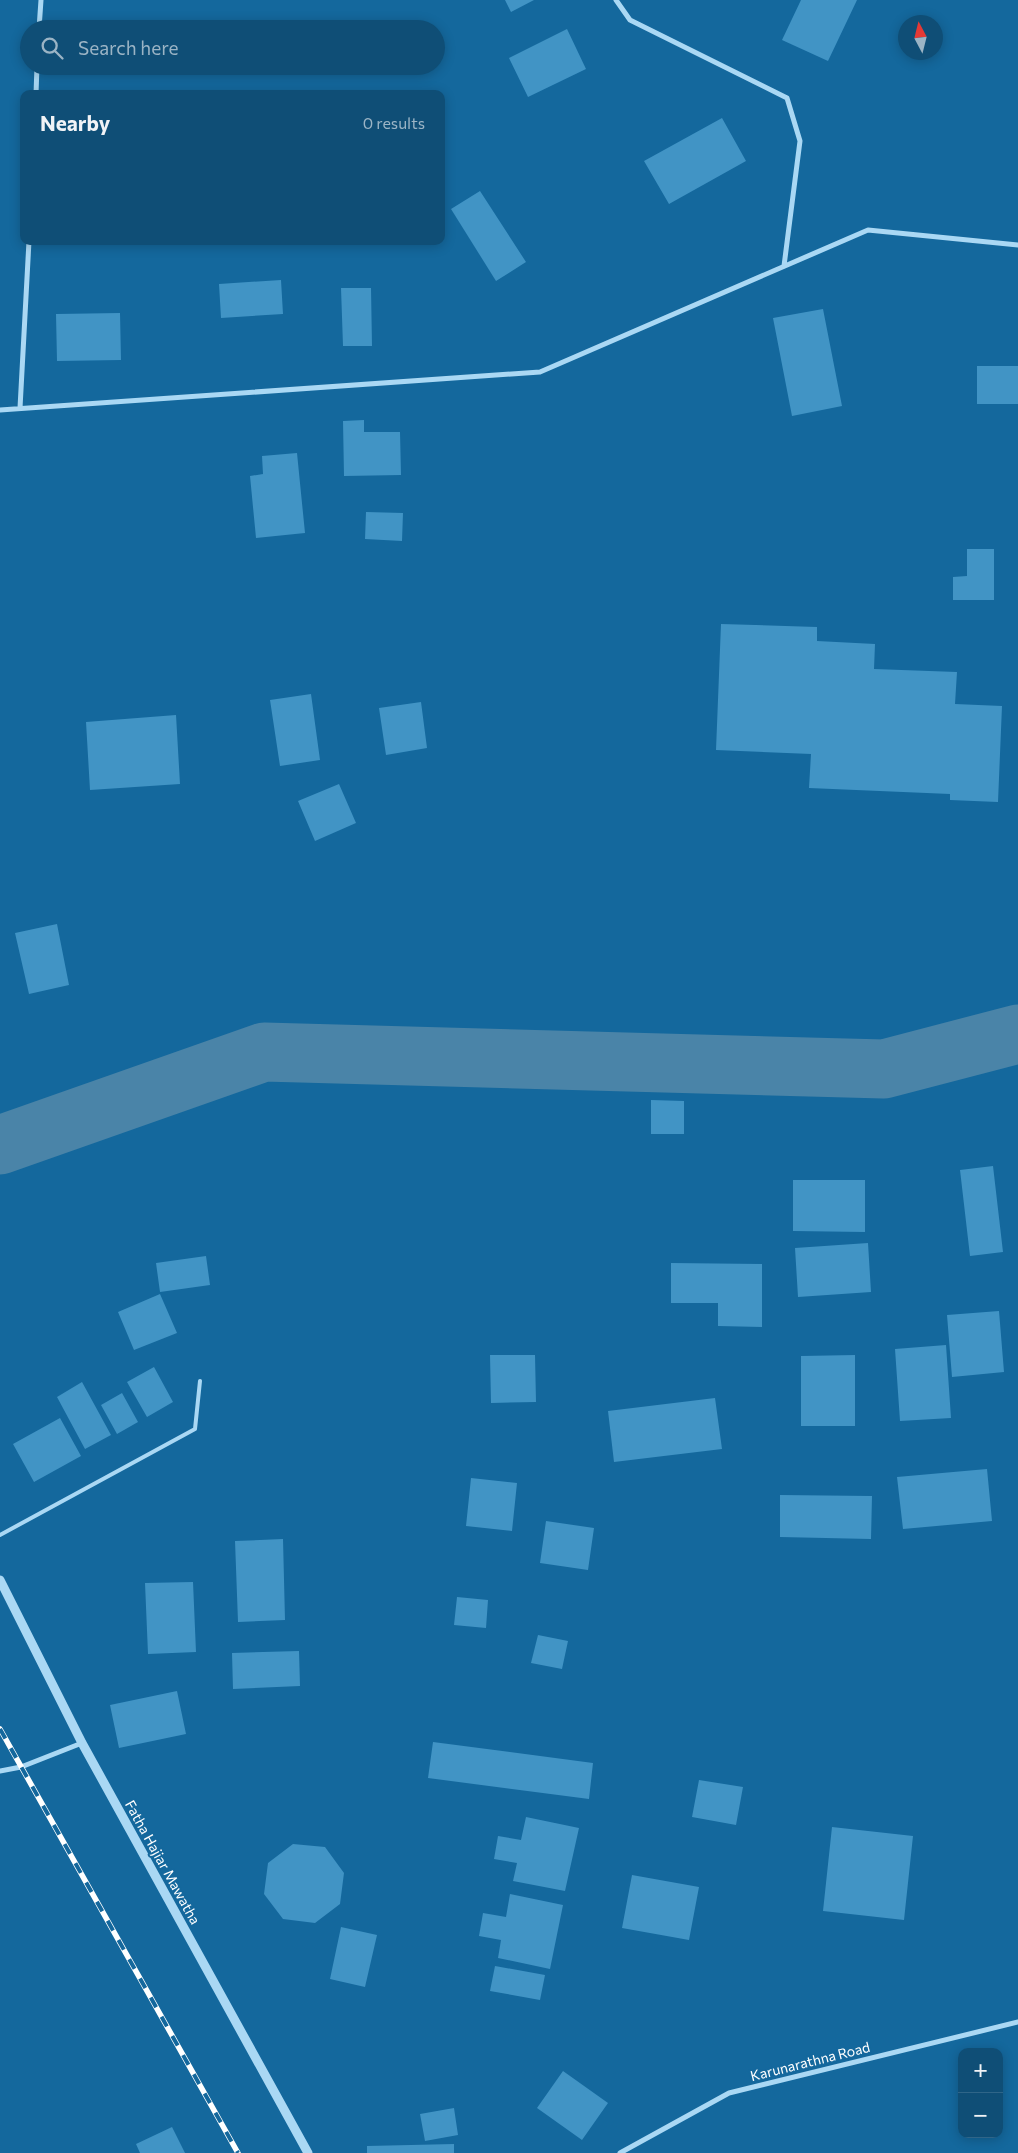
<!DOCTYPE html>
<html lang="en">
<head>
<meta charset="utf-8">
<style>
	:root { --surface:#0f4e76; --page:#1d587e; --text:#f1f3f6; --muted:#9bb4c5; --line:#2f6588 }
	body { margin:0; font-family:Commissioner,sans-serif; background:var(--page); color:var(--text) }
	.controls { position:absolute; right:15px; bottom:15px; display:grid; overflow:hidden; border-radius:10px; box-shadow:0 2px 12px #0003 }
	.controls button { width:45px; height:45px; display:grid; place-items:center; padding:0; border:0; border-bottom:1px solid var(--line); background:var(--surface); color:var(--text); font:25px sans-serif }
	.compass { position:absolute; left:898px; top:15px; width:45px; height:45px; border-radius:50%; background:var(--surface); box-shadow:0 2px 12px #0003; rotate:353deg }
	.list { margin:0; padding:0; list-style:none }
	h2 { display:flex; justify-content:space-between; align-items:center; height:65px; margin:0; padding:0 20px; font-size:21px }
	h2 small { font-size:16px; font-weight:400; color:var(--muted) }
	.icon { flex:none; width:28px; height:28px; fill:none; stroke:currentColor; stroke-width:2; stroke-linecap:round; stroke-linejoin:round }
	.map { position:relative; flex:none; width:1018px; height:2153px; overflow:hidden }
	.search { position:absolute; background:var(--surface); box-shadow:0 2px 12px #0003; left:20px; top:20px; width:425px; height:55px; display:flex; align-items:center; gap:12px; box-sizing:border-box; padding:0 18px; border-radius:28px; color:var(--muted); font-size:19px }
	.panel { position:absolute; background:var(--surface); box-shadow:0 2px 12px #0003; left:20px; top:90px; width:425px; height:155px; border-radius:10px }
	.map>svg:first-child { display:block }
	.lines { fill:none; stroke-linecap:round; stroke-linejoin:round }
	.river { stroke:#4a84a8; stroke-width:59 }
	.building { fill:#4194c5 }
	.service { stroke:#aad8f4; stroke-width:4 }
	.minor { stroke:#aad8f4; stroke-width:5 }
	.tertiary { stroke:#aad8f4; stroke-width:9 }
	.rail-casing { stroke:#fff; stroke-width:5.5 }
	.rail { stroke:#14689d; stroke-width:4; stroke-dasharray:11; stroke-linecap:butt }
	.labels { text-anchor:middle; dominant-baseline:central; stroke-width:4; stroke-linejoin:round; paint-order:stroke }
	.street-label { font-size:14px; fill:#fff; stroke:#14689d }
</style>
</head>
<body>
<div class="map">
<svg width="1018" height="2153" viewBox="0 0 1018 2153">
	<rect width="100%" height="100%" fill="#14689d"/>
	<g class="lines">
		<path class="river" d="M0 1145 264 1052 884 1069 1018 1034"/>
	</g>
	<path class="building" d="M505 0H534L511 12Z
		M801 0H857L828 61 782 40Z
		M567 29 586 69 528 97 509 58Z
		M722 118 746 161 669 204 644 161Z
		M480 191 526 262 496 281 451 209Z
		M281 280 283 314 221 318 219 284Z
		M341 288H371L372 346H343Z
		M823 309 842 406 792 416 773 318Z
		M120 313 121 360 57 361 56 314Z
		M977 366H1018V404H977Z
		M364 420V432H400L401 475 344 476 343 421Z
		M297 453 305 533 256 538 250 476 263 474 262 456Z
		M366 512 403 513 402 541 365 539Z
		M967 549H994V600H953V577L967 576Z
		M721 624 817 627V641L875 644 874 669 957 672 955 704 1002 706 998 802 950 800V794L809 788 811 754 716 750Z
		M311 694 320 760 280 766 270 700Z
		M421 702 427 748 386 755 379 708Z
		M176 715 180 784 90 790 86 722Z
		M339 784 356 823 315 841 298 801Z
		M57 924 69 985 29 994 15 933Z
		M651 1100 684 1101V1134H651Z
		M993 1166 1003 1252 970 1256 960 1170Z
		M793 1180H865V1232L793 1231Z
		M868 1243 871 1292 798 1297 795 1248Z
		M206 1256 210 1285 160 1292 156 1263Z
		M671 1263 762 1264V1327L718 1326V1303H671Z
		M160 1294 177 1333 134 1350 118 1312Z
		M999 1311 1004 1372 952 1377 947 1315Z
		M946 1345 951 1418 900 1421 895 1349Z
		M490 1355H535L536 1402 491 1403Z
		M855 1355V1426H801V1356Z
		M154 1367 173 1402 147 1417 127 1382Z
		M82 1382 111 1435 85 1449 57 1397Z
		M122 1393 138 1422 117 1434 101 1405Z
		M715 1398 722 1449 614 1462 608 1411Z
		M60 1418 81 1456 34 1482 13 1444Z
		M987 1469 992 1521 903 1529 897 1477Z
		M471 1478 517 1483 512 1531 466 1526Z
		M780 1495 872 1496 871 1539 780 1537Z
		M546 1521 594 1528 588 1570 540 1563Z
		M283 1539 285 1620 238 1622 235 1541Z
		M193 1582 196 1652 148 1654 145 1583Z
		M457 1597 488 1600 486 1628 454 1625Z
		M538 1635 568 1641 562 1669 531 1663Z
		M299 1651 300 1686 233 1689 232 1653Z
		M177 1691 186 1734 119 1748 110 1705Z
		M433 1742 593 1763 589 1799 428 1778Z
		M699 1780 743 1787 736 1825 692 1817Z
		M526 1817 579 1828 565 1891 513 1881 517 1863 494 1859 498 1836 521 1840Z
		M832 1827 913 1836 904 1920 823 1911Z
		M293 1844 325 1847 344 1873 340 1904 315 1923 283 1919 264 1894 268 1863Z
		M632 1875 699 1887 689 1940 622 1928Z
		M510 1894 563 1905 550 1969 498 1958 501 1940 479 1936 483 1913 506 1917Z
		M341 1927 377 1935 365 1987 330 1979Z
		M495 1966 545 1975 540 2000 490 1991Z
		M563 2071 608 2103 582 2140 537 2108Z
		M454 2108 458 2135 425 2141 420 2114Z
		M172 2127 185 2153H140L136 2144Z
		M454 2144V2153H367V2146Z"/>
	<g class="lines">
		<path class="service" d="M0 1535 195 1429 200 1381"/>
		<path class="minor" d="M616 0 630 20 787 98 800 141 784 266
			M39 29 41 0
			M36 94 37 66
			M20 408 29 241
			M0 410 540 372 868 230 1018 245
			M0 1771 21 1767 82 1743
			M620 2153 729 2093 1018 2022"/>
		<path class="tertiary" d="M0 1580 82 1743 308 2153"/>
		<defs>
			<path id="rail" d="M0 1729 238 2153"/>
		</defs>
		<use href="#rail" class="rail-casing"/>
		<use href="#rail" class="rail"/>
	</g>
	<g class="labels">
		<g class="street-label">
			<text transform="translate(163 1862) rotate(61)">Fatha Hajiar Mawatha</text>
			<text transform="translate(810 2061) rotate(-14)">Karunarathna Road</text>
		</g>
	</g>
</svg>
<div class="controls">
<button>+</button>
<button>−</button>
</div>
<svg class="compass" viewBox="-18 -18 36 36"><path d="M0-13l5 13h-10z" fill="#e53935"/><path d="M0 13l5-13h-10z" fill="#9bb4c5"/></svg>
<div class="search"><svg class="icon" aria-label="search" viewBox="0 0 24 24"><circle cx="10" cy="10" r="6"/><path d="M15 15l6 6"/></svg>Search here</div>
<section class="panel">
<h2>Nearby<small>0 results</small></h2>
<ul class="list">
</ul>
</section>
</div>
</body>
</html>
